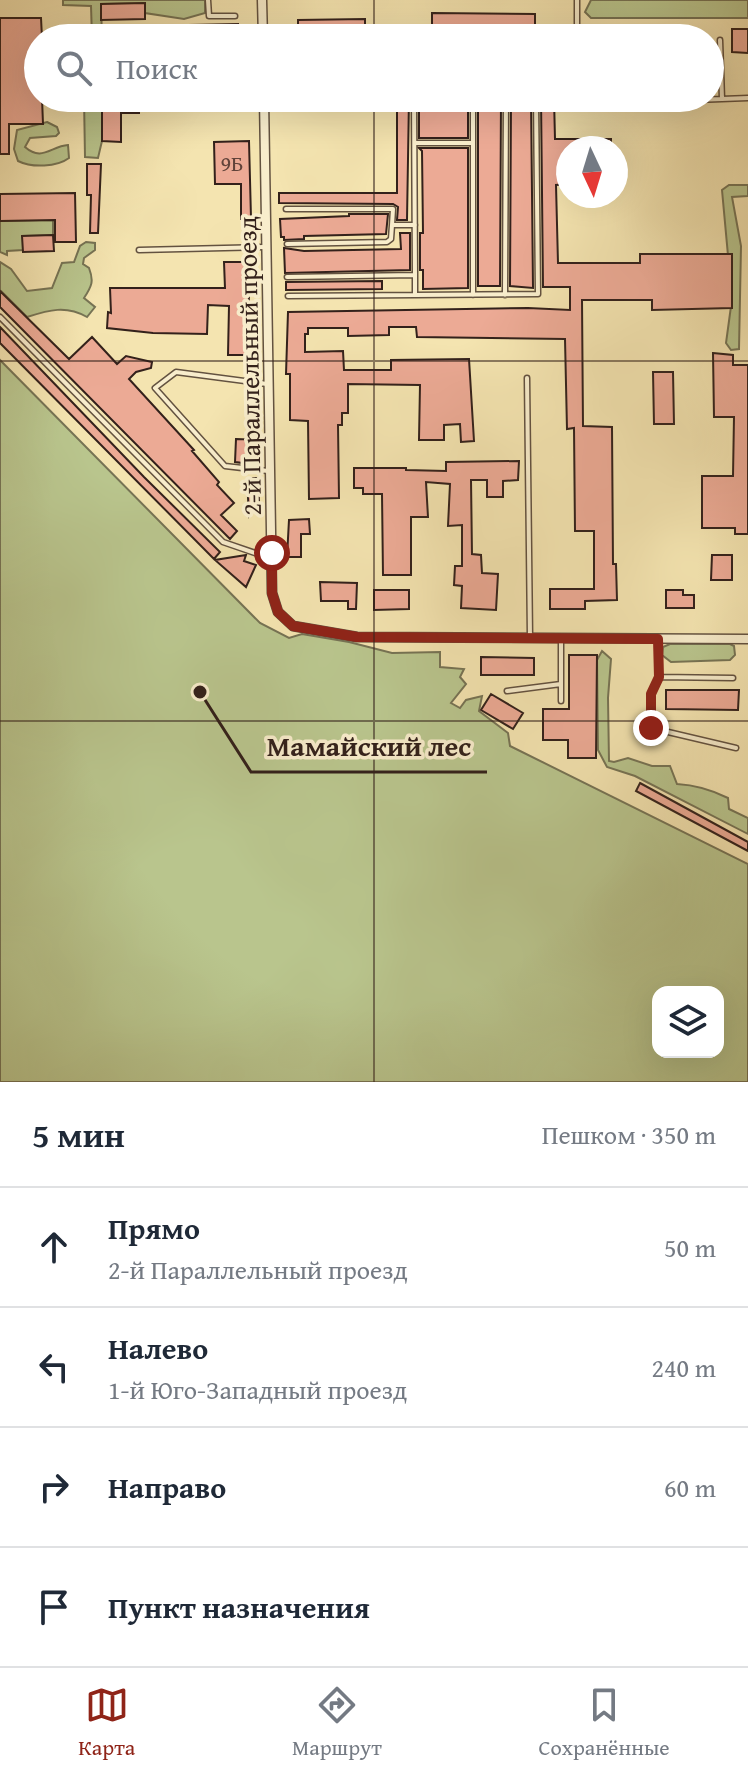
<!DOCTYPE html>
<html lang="ru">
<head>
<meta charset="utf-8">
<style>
	:root { --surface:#fff; --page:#f6f6f7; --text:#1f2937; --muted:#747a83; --line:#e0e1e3; --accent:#8f2418 }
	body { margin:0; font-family:"Gentium Book Plus",serif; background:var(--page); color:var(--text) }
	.controls { position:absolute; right:24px; bottom:24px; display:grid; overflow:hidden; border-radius:16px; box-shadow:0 8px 32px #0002 }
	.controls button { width:72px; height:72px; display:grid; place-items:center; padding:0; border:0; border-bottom:2px solid var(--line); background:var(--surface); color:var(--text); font:40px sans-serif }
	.compass { position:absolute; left:556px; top:136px; width:72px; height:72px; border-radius:50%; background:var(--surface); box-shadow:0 8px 32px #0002; rotate:176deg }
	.stop { position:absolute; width:24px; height:24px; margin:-18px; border:6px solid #8f2418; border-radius:50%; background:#fff }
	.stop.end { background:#8f2418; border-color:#fff; box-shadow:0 2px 8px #0008 }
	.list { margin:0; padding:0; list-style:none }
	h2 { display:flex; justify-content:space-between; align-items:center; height:104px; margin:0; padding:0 32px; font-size:34px }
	h2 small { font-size:26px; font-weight:400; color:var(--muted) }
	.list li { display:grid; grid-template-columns:52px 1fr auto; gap:24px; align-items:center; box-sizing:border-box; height:120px; padding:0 32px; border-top:2px solid var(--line) }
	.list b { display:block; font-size:30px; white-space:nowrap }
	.list p { margin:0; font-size:26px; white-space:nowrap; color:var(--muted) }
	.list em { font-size:26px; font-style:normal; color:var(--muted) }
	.icon { flex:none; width:44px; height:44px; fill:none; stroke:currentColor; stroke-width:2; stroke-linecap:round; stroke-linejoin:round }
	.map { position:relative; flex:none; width:748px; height:1082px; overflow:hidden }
	.search { position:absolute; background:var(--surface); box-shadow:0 8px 32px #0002; left:24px; right:24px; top:24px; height:88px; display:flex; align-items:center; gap:20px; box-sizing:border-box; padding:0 28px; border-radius:44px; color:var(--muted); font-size:30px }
	.sheet { height:584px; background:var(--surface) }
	nav { display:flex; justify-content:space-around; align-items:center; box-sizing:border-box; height:112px; border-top:2px solid var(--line); background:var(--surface); font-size:22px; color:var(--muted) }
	nav a { display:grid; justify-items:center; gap:4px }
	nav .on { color:var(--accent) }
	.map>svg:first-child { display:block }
	.green { fill:#b9c58d; stroke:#767354; stroke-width:2; fill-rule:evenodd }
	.building { fill:#ecaa95; stroke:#33211b; stroke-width:2 }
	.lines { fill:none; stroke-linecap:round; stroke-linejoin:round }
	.service-casing { stroke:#635240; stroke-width:7 }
	.minor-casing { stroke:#635240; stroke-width:11 }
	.service { stroke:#f8edcc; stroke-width:4 }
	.minor { stroke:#f8edcc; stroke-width:8 }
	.route { stroke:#8f2418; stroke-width:10 }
	.grid { fill:none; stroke:#33211b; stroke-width:2; stroke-opacity:0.55 }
	.labels { text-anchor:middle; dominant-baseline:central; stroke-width:7; stroke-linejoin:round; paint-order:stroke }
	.number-label { font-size:22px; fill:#61433a }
	.street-label { font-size:26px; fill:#33211b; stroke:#f8edcc }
	.leader { fill:none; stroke:#33211b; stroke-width:3 }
	.callout-dot { fill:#33211b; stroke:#f8edcc; stroke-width:3 }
	.callout-label { font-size:28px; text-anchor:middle; font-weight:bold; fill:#33211b; stroke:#f8edcc; stroke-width:7; stroke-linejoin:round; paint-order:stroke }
</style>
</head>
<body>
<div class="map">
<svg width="748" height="1082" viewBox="0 0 748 1082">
	<rect width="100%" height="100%" fill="#f4e4b0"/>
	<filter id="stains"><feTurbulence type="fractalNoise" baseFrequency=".0025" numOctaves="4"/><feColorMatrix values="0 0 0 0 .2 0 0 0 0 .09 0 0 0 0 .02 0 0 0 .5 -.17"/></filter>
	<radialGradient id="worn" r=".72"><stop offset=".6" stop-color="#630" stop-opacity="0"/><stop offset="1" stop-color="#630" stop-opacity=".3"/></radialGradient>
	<path class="green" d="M63 0H205V13L184 19 145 13 143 3 101 4 102 38H92L91 6 63 5Z
		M591 0H748V18H591L585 12Z
		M84 98H102V141L98 158 85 157Z
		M47 122 57 127 59 133 56 136 30 138 25 147C42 162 51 146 68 145L69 158C57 167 32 168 18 161L14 149 17 130Z
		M729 185H748V196L732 197 741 246 739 349 731 350 726 343 732 299 722 190Z
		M53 220V235L23 236V250L7 251V255L0 252V221Z
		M86 242 95 243V250L84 258 83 264 89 268C94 281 92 286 84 298L95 307 87 317C66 305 49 310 27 317L0 290V262L11 269 27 291 52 288 62 263 74 262 80 246Z
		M0 360 260 623 289 638 302 634 349 642 392 653 440 652V667L464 669 460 677 466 684 451 703 460 708 466 700 482 696 479 711 508 733 510 746 748 864V1082H0ZM658 992H718V1052H658Z
		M670 644H730L734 646 735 655 730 660 671 662 662 655 663 647Z
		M602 651 611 659 608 698 609 761 614 762 628 758 652 766H670L677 784C696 785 712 790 728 798L729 809 748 818V834L635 776 607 767 598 750 597 660Z"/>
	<path class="building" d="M145 3V19L101 20V4Z
		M432 13 535 14V25H432Z
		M0 18H41L42 38H38V98H42L43 124H9V154H0Z
		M365 19V38H298V20Z
		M238 24V38H139V26Z
		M732 29H748V53L732 52Z
		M102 98H139V113H121V142L102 141Z
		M397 98H409L407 220H397L398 207 393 204 279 203V193H397Z
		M419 98H468V138H419Z
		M478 98H501L500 286H478Z
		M511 98H531L533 288 510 286Z
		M541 98H554L555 139H611V148H568V184L556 185 558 263H640V254H732V308L652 310V300H582L583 426 612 427 613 564H616L617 600 585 601V609H550V589H594V531H575L574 428 567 429 565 339 417 337 416 327H389V335L348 336V328H308V334H305V352L343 351 344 370H391V360L469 359 474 441 461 442 460 424 444 425V440H419L420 385 348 384V413H342V425H338L339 498 309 499 308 421 290 420V374H286L288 312 528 308 570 310V287H543Z
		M249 141 251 218 241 219V184H215L214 142Z
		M419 148H468V288L423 289V270H420V233H423L422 151Z
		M87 164H101L98 233H90L91 195H87Z
		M75 193 76 242H55V220L0 221V194Z
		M349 214H388L386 234 304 236V239L284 240V237H281L280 219 349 216Z
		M400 233H410V270L285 273 284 248 304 251 401 249Z
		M53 235 54 251 23 252 22 236Z
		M224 262H250L247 355H228L229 306 208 305 207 334 153 333 107 328 108 312 111 313 110 288H225Z
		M382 281V289L286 290V282Z
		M0 291 69 359 92 337 117 364 126 356 152 362 151 368 136 372 129 379 194 450 192 451 219 482 217 485 234 503 221 515 237 531 230 539 0 307Z
		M0 327 144 477 220 552 214 559 0 343Z
		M713 353 733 355V365H748V534H735V528H702V476H733L734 417H714Z
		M653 372H673L674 424H654Z
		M236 439 259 440V465L235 462Z
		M519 461 518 480 503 481V497H487V480H471L472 554 481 555 482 573 498 574 496 610 461 608 462 586 454 585 455 566H462V525L448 526 450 484 426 482 428 517H411V575H383L382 494H363V488H354V468H406V470L446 471V462Z
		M258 478 259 503 249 516 247 479Z
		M309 519 310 534H301V557H287L289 520Z
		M246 555 244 561 256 565 246 587 215 560Z
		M712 555H732V580H711Z
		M320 582 357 583 356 609H348V601H321Z
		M374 590H409V609L374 610Z
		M666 590H683V595H694V608H666Z
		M569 655H597L596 758H568V740H543V709H569Z
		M481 657 534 658V675H481Z
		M666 690H739L738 710 666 709Z
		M491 694 523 713 513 729 481 710Z
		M640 783 748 842V851L636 791Z"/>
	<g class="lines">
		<defs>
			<path id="service" d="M208 0 209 16H235
				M577 0V32L582 38
				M440 30H577
				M720 40 722 99
				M414 98 415 275
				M590 98V104L748 98
				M415 143H473
				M286 209H393L392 225H415
				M287 244 387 242 391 239 392 225
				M139 250 264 247
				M287 277 415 275V295
				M473 295V98
				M505 295 506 98
				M288 296 538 294 536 98
				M0 317 223 542 258 554 269 553
				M527 378 530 637
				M267 384 176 372 155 388 225 466 268 471
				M658 639 659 677 733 678
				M659 677 651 694V728L736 748
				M507 691 561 684
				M561 701V640"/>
			<path id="minor" d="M262 0 263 38
				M264 98 272 593 278 612 293 626 357 637 748 639"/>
		</defs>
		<use href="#service" class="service-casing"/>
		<use href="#minor" class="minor-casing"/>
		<use href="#service" class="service"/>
		<use href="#minor" class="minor"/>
	</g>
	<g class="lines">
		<path class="route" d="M272 553V593L278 612 293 626 357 637 658 639 659 677 651 694V728"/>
	</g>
	<path class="grid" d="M374 0V38M374 98V1082M0 361H748M0 721H748"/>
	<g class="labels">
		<g class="number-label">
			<text x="232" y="163">9Б</text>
		</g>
		<g class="street-label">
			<text transform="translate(249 366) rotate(-91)">2-й Параллельный проезд</text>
		</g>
	</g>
	<path class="leader" d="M200 692L251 772H487"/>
	<circle class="callout-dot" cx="200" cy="692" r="8"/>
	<g class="callout-label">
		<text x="369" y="756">Мамайский лес</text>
	</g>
	<rect width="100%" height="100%" filter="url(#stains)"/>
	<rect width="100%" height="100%" fill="url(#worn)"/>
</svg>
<div class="controls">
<button><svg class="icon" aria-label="layers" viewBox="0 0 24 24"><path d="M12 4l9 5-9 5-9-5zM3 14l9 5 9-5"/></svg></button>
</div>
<svg class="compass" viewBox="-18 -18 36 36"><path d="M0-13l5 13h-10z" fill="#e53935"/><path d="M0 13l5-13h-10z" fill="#747a83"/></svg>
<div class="stop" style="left:272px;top:553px"></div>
<div class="stop end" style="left:651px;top:728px"></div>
<div class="search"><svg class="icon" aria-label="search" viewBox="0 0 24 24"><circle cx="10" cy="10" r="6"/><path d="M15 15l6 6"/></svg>Поиск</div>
</div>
<section class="sheet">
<h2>5 мин<small>Пешком · 350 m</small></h2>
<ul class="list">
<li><svg class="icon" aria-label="ahead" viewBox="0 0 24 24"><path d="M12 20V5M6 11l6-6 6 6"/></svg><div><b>Прямо</b><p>2-й Параллельный проезд</p></div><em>50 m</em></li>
<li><svg class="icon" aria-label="left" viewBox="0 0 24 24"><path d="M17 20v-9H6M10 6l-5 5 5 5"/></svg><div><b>Налево</b><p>1-й Юго-Западный проезд</p></div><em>240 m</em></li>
<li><svg class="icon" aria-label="right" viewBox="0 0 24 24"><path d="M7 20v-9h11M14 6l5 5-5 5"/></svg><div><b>Направо</b></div><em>60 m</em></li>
<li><svg class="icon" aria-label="arrive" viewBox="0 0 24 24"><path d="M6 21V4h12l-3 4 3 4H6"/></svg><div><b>Пункт назначения</b></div></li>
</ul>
</section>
<nav>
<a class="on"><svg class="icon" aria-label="map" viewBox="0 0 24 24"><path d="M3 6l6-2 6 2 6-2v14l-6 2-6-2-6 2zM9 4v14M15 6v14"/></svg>Карта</a>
<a><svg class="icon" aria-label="directions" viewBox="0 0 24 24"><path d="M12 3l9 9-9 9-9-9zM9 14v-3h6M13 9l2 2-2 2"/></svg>Маршрут</a>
<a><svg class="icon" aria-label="saved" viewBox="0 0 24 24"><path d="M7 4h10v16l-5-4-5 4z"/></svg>Сохранённые</a>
</nav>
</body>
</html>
